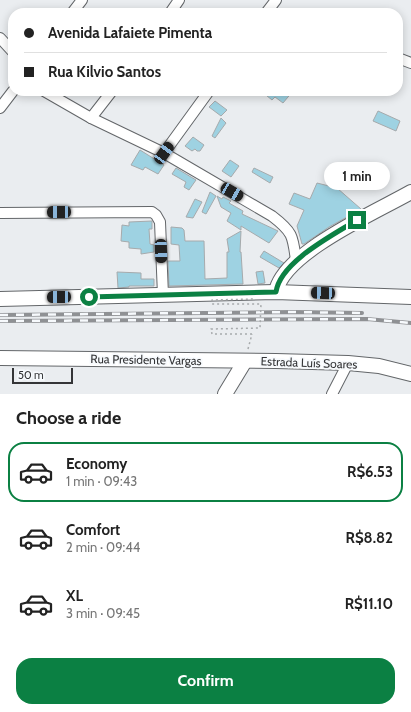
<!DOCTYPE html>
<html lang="en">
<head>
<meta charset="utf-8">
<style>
	:root { --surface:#fff; --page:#f6f6f6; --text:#222; --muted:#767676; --line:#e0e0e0; --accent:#0b8043 }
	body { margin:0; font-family:Cabin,sans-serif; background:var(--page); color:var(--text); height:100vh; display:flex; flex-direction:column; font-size:15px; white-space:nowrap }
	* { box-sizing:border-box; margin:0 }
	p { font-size:13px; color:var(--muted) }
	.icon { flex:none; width:22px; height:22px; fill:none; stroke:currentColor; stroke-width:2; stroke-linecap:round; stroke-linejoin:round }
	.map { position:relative; height:394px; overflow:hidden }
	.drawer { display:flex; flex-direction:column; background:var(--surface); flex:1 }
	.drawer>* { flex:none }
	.guide { position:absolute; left:8px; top:8px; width:395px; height:88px; border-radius:16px; box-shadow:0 2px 10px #0003; display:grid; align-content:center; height:88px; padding:0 16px; background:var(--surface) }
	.scale { position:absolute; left:12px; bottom:10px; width:61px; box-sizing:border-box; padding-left:4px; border:2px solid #343537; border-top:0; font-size:11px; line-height:14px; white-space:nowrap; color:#343537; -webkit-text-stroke:3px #f7fafd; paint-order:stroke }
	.end { position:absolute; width:18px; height:18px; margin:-9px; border:5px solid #0b8043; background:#fff; box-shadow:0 0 0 2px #fff }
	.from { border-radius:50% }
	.bubble { position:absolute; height:28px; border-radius:14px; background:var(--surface); box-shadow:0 2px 10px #0003; font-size:13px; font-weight:700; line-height:28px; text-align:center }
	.car { position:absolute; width:12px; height:24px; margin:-12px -6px; border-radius:5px; box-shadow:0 0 3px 1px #0007; background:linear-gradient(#222 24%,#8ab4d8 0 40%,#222 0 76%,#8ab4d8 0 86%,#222 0) }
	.guide b { display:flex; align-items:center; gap:14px; height:38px; font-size:15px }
	.guide b+b { border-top:1px solid var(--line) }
	.guide i { width:10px; height:10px; background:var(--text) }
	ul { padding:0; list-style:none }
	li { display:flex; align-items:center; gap:12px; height:60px; margin:0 8px 6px; padding:0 8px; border:2px solid transparent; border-radius:16px }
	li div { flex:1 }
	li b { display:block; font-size:15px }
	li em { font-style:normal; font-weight:700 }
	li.current { border-color:var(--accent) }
	li>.icon { width:36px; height:36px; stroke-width:1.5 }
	h2 { padding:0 16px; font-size:18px; line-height:48px }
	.action { display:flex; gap:8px; margin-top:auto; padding:8px 16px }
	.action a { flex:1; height:46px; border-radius:16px; background:var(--accent); color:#fff; font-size:16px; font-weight:700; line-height:46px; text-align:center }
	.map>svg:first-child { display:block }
	.building { fill:#9ed2e2; stroke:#a6aaac }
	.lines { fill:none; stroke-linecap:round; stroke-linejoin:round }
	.street-casing { stroke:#636669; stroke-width:12 }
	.secondary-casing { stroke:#636669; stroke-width:16 }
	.path { stroke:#a7aaac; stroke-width:1.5; stroke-dasharray:2 3; stroke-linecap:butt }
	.street { stroke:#fff; stroke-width:10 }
	.secondary { stroke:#fff; stroke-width:14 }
	.rail-casing { stroke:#8f9194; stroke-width:4 }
	.rail { stroke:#f7fafd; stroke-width:2.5; stroke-dasharray:8; stroke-linecap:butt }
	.path-bridge { stroke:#a7aaac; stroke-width:1.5; stroke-dasharray:2 3; stroke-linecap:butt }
	.route { stroke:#0b8043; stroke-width:5 }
	.labels { text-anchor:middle; stroke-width:3.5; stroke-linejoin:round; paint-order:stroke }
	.street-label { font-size:12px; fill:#343537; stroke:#f7fafd }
</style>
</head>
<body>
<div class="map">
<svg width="411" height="394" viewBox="0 0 411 394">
	<rect width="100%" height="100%" fill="#eaedf0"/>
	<g class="building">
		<polygon points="261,91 293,91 283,103 275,97 272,100"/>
		<polygon points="215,101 227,110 221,116 209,107"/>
		<polygon points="378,111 400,121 396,131 373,121"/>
		<polygon points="221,118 226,123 215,138 212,136"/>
		<polygon points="193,137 204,145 200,151 197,151 195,149 192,151 185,146"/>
		<polygon points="140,150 164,165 158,174 145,167 143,170 131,165"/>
		<polygon points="230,160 239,166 231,177 222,171"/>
		<polygon points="176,168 196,180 189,190 184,187 186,182 172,174"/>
		<polygon points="254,168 273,177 270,183 252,172"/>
		<polygon points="317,183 337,188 361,209 329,227 304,244 302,244 297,226 304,210 289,204 294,193 310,199"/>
		<polygon points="210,192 216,196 206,214 202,212"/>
		<polygon points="217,196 222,199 223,197 231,201 229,203 243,211 242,214 278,231 269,243 241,226 241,230 227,221 231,213 221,207"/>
		<polygon points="195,199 202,202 193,218 186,217"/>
		<polygon points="152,221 152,229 149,229 150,244 154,245 154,252 141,254 141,249 129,248 129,242 121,241 122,225 129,226 129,222"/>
		<polygon points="171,227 182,228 184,230 185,241 204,241 205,279 227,278 227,252 229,252 227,239 241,231 240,252 241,252 243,284 169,286 168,261 180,261 179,245 171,244"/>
		<polygon points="264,251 284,263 279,268 260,257"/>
		<polygon points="263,271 265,283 258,284 256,272"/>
		<polygon points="117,272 141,273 141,279 154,279 154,286 129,286 129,287 118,288"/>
	</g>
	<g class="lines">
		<g class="street-casing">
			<g id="street">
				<polyline points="72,13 82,0"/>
				<polyline points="170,13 179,0"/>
				<polyline points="266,13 276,0"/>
				<polyline points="0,38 13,52"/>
				<polyline points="398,58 411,63"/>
				<path d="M44 91 91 118 164 153 272 216C293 232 293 236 296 261"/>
				<polyline points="0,108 13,91"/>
				<polyline points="91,118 112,91"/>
				<polyline points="164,153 209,91"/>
				<polyline points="0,213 152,212 156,215 160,222 163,295"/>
				<polyline points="332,394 348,363"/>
			</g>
		</g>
		<g class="secondary-casing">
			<g id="secondary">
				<path d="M276 292C282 253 378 211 411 192"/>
				<polyline points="0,299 276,292 411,297"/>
				<polyline points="0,358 276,361 348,363 379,366 411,374"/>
				<polyline points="225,394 245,361"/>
			</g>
		</g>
		<polyline class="path" points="248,349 252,334"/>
		<use href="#street" class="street"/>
		<use href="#secondary" class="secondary"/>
		<g class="rail-casing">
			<g id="rail">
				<polyline points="0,315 293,312 362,313"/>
				<polyline points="0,321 367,319 411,323"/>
			</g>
		</g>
		<use href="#rail" class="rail"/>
		<polyline class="path-bridge" points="252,334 212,334 211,329 260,328 261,304 212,304 212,300 254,299"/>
	</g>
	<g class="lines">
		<path class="route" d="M89 297 276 292C280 262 333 235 357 220"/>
	</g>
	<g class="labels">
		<g class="street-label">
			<text transform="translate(146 360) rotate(1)" y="4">Rua Presidente Vargas</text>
			<text transform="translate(309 363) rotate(2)" y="4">Estrada Luís Soares</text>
		</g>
	</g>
</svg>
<div class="scale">50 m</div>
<i class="end from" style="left:89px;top:297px"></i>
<i class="end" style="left:357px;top:220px"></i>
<div class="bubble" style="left:324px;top:162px;width:66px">1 min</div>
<i class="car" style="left:164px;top:153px;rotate:36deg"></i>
<i class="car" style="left:232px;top:192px;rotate:120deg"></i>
<i class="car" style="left:59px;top:212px;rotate:269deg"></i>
<i class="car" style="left:161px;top:251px;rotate:178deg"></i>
<i class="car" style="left:323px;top:293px;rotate:272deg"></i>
<i class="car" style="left:59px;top:297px;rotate:269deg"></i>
<div class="guide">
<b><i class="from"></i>Avenida Lafaiete Pimenta</b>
<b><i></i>Rua Kilvio Santos</b>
</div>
</div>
<section class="drawer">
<h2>Choose a ride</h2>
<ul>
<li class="current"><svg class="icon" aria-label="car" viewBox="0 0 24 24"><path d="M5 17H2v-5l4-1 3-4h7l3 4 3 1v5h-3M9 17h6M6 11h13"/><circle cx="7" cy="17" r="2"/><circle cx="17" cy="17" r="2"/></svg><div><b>Economy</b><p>1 min · 09:43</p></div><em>R$6.53</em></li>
<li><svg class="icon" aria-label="car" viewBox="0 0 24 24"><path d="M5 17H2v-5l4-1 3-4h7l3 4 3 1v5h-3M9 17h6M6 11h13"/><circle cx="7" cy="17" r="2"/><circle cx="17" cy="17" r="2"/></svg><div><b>Comfort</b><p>2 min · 09:44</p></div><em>R$8.82</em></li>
<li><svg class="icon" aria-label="car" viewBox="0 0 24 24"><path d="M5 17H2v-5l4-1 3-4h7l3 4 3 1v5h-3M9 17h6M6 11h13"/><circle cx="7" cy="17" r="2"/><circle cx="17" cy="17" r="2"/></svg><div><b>XL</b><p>3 min · 09:45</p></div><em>R$11.10</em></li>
</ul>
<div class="action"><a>Confirm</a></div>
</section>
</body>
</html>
